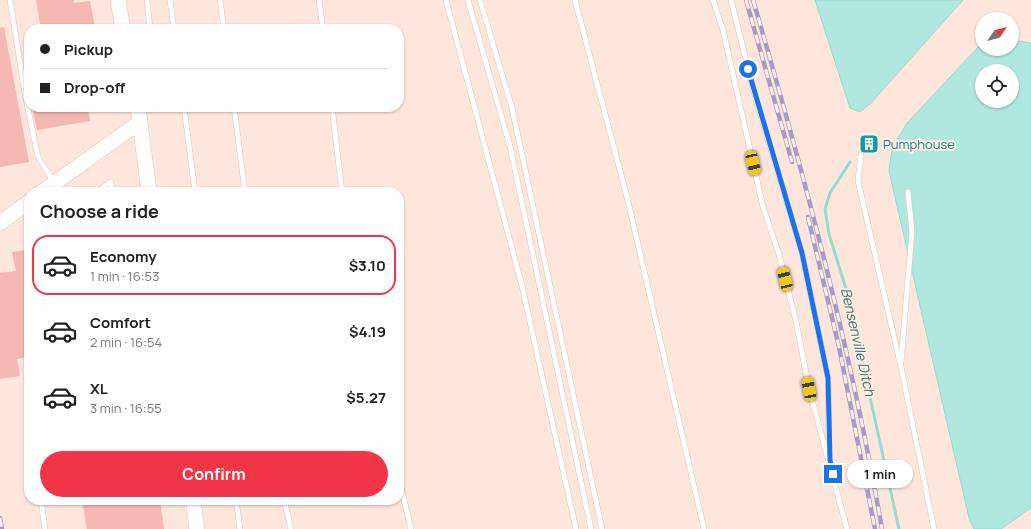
<!DOCTYPE html>
<html lang="en">
<head>
<meta charset="utf-8">
<style>
	:root { --surface:#fff; --page:#f2f2f2; --text:#222; --muted:#767676; --line:#e0e0e0; --accent:#f33647 }
	body { margin:0; font-family:Manrope,sans-serif; background:var(--page); color:var(--text); height:100vh; display:flex; flex-direction:column; font-size:15px; white-space:nowrap }
	* { box-sizing:border-box; margin:0 }
	p { font-size:13px; color:var(--muted) }
	.icon { flex:none; width:22px; height:22px; fill:none; stroke:currentColor; stroke-width:2; stroke-linecap:round; stroke-linejoin:round }
	.map { position:relative; flex:1; overflow:hidden }
	.details { position:absolute; left:24px; top:187px; width:380px; height:318px; display:flex; flex-direction:column; background:var(--surface); border-radius:16px; box-shadow:0 1px 3px #0004 }
	.details>* { flex:none }
	.top-card { position:absolute; left:24px; top:24px; width:380px; height:88px; border-radius:16px; box-shadow:0 1px 3px #0004; display:grid; align-content:center; height:88px; padding:0 16px; background:var(--surface) }
	.needle { width:26px; rotate:55deg }
	.controls { position:absolute; left:975px; top:12px; display:grid; gap:8px }
	.controls a { display:grid; place-items:center; width:44px; height:44px; border-radius:50%; background:var(--surface); box-shadow:0 1px 3px #0004; font-size:20px }
	.end { position:absolute; width:18px; height:18px; margin:-9px; border:5px solid #1a73e8; background:#fff; box-shadow:0 0 0 2px #fff }
	.from { border-radius:50% }
	.bubble { position:absolute; height:28px; border-radius:14px; background:var(--surface); box-shadow:0 1px 3px #0004; font-size:13px; font-weight:700; line-height:28px; text-align:center }
	.car { position:absolute; width:12px; height:24px; margin:-12px -6px; border-radius:5px; box-shadow:0 0 3px 1px #0007; background:linear-gradient(#f5c518 24%,#345 0 40%,#f5c518 0 76%,#345 0 86%,#f5c518 0) }
	.top-card b { display:flex; align-items:center; gap:14px; height:38px; font-size:15px }
	.top-card b+b { border-top:1px solid var(--line) }
	.top-card i { width:10px; height:10px; background:var(--text) }
	ul { padding:0; list-style:none }
	li { display:flex; align-items:center; gap:12px; height:60px; margin:0 8px 6px; padding:0 8px; border:2px solid transparent; border-radius:16px }
	li div { flex:1 }
	li b { display:block; font-size:15px }
	li em { font-style:normal; font-weight:700 }
	li.on { border-color:var(--accent) }
	li>.icon { width:36px; height:36px; stroke-width:1.5 }
	h2 { padding:0 16px; font-size:18px; line-height:48px }
	.primary-button { display:flex; gap:8px; margin-top:auto; padding:8px 16px }
	.primary-button a { flex:1; height:46px; border-radius:24px; background:var(--accent); color:#fff; font-size:16px; font-weight:700; line-height:46px; text-align:center }
	.map>svg:first-child { display:block }
	.water { fill:#b0e8df; stroke:#95dbd0; fill-rule:evenodd }
	.lines { fill:none; stroke-linecap:round; stroke-linejoin:round }
	.stream { stroke:#95dbd0; stroke-width:3 }
	.building { fill:#f5b7b2 }
	.lane-casing { stroke:#e4c1bb; stroke-width:6 }
	.secondary-casing { stroke:#eabfb7; stroke-width:16 }
	.lane { stroke:#fff; stroke-width:5 }
	.secondary { stroke:#fff; stroke-width:15 }
	.rail-casing { stroke:#a59cc6; stroke-width:4.5 }
	.rail { stroke:#ffece4; stroke-width:3; stroke-dasharray:9; stroke-linecap:butt }
	.route { stroke:#1a73e8; stroke-width:5 }
	.labels { text-anchor:middle; stroke-width:4; stroke-linejoin:round; paint-order:stroke }
	.culture-label { font-size:13px; fill:#0d838f; stroke:#ffece4; text-anchor:start }
	.water-label { font-size:14px; font-style:italic; fill:#34756b; stroke:#ffece4 }
</style>
</head>
<body>
<div class="map">
<svg width="1031" height="529" viewBox="0 0 1031 529">
	<rect width="100%" height="100%" fill="#fee6dc"/>
	<g class="water">
		<polygon points="815,0 963,0 871,103 860,112 850,108"/>
		<path d="M1012 40 1031 43V508L1001 529H974L969 518 889 171 892 148 907 123 982 43V49H1012ZM982 71H1012V101H982Z"/>
	</g>
	<g class="lines">
		<polyline class="stream" points="850,162 830,193 825,209 829,234 847,292 899,529"/>
	</g>
	<g class="building">
		<polygon points="36,0 74,0 74,3 90,1 95,27 41,29"/>
		<polygon points="4,27 29,162 0,167 0,28"/>
		<polygon points="32,107 88,107 90,121 37,130"/>
		<polygon points="867,135 878,143 870,153 860,145"/>
		<polygon points="27,250 29,262 29,357 17,359 20,376 0,379 0,273 16,271 12,252"/>
		<polygon points="82,500 160,500 164,529 87,529"/>
	</g>
	<g class="lines">
		<g class="lane-casing">
			<g id="lane">
				<polyline points="10,0 25,94 38,157 54,182"/>
				<polyline points="147,0 150,29"/>
				<polyline points="170,0 174,29"/>
				<polyline points="220,0 224,29"/>
				<polyline points="319,0 323,29"/>
				<polyline points="446,0 522,286 576,529"/>
				<polyline points="468,0 510,146 591,529"/>
				<polyline points="480,0 512,108 602,529"/>
				<polyline points="575,0 627,197 704,529"/>
				<polyline points="713,0 723,30 763,207 778,251 796,321 809,389 847,529"/>
				<polyline points="731,0 755,96 802,253 828,378 829,454"/>
				<polyline points="184,107 195,192"/>
				<polyline points="234,107 245,192"/>
				<polyline points="332,107 342,192"/>
				<polyline points="861,155 858,181 901,367 934,529"/>
				<polyline points="96,192 111,182 113,192"/>
				<polyline points="22,208 29,220"/>
				<polyline points="901,362 912,232 908,192"/>
				<polyline points="399,479 411,529"/>
				<polyline points="41,500 45,529"/>
				<polyline points="236,500 240,529"/>
				<polyline points="284,500 291,529"/>
			</g>
		</g>
		<g class="secondary-casing">
			<g id="secondary">
				<polyline points="118,0 123,29"/>
				<polyline points="138,107 149,192"/>
				<polyline points="42,192 140,122"/>
				<polyline points="0,223 29,202"/>
				<polyline points="193,500 197,529"/>
			</g>
		</g>
		<use href="#lane" class="lane"/>
		<use href="#secondary" class="secondary"/>
		<g class="rail-casing">
			<g id="rail">
				<polyline points="746,0 792,162"/>
				<path d="M753 0C804 174 851 350 882 529"/>
				<polyline points="808,217 839,347 875,529"/>
				<polyline points="0,518 2,529"/>
			</g>
		</g>
		<use href="#rail" class="rail"/>
	</g>
	<g class="lines">
		<polyline class="route" points="748,69 802,253 828,378 830,460 833,474"/>
	</g>
	<defs>
		<g id="building-square" transform="scale(1)"><rect x="-9" y="-9" width="18" height="18" rx="4" fill="#0f9aa8" stroke="#ffece4"/><path d="M-4-6H4V6H1V3H-1V6H-4ZM-2.5-4.3h1.7v1.8h-1.7ZM.8-4.3h1.7v1.8H.8ZM-2.5-1h1.7V.8h-1.7ZM.8-1h1.7V.8H.8Z" fill="#fff"/></g>
	</defs>
	<g fill-rule="evenodd">
		<use href="#building-square" x="869" y="144"/>
	</g>
	<g class="labels">
		<g class="culture-label">
			<text x="883" y="149">Pumphouse</text>
		</g>
		<g class="water-label">
			<text transform="translate(858 342) rotate(77)" y="5">Bensenville Ditch</text>
		</g>
	</g>
</svg>
<div class="controls">
<a><svg class="needle" viewBox="-14 -14 28 28"><path d="M0-13l5 13h-10z" fill="#e53935"/><path d="M0 13l5-13h-10z" fill="#767676"/></svg></a>
<a><svg class="icon" aria-label="locate" viewBox="0 0 24 24"><circle cx="12" cy="12" r="6"/><path d="M12 2v4M12 18v4M2 12h4M18 12h4"/></svg></a>
</div>
<i class="end from" style="left:748px;top:69px"></i>
<i class="end" style="left:833px;top:474px"></i>
<div class="bubble" style="left:847px;top:460px;width:66px">1 min</div>
<i class="car" style="left:753px;top:163px;rotate:167deg"></i>
<i class="car" style="left:785px;top:279px;rotate:346deg"></i>
<i class="car" style="left:809px;top:389px;rotate:349deg"></i>
<div class="top-card">
<b><i class="from"></i>Pickup</b>
<b><i></i>Drop-off</b>
</div>
<section class="details">
<h2>Choose a ride</h2>
<ul>
<li class="on"><svg class="icon" aria-label="car" viewBox="0 0 24 24"><path d="M5 17H2v-5l4-1 3-4h7l3 4 3 1v5h-3M9 17h6M6 11h13"/><circle cx="7" cy="17" r="2"/><circle cx="17" cy="17" r="2"/></svg><div><b>Economy</b><p>1 min · 16:53</p></div><em>$3.10</em></li>
<li><svg class="icon" aria-label="car" viewBox="0 0 24 24"><path d="M5 17H2v-5l4-1 3-4h7l3 4 3 1v5h-3M9 17h6M6 11h13"/><circle cx="7" cy="17" r="2"/><circle cx="17" cy="17" r="2"/></svg><div><b>Comfort</b><p>2 min · 16:54</p></div><em>$4.19</em></li>
<li><svg class="icon" aria-label="car" viewBox="0 0 24 24"><path d="M5 17H2v-5l4-1 3-4h7l3 4 3 1v5h-3M9 17h6M6 11h13"/><circle cx="7" cy="17" r="2"/><circle cx="17" cy="17" r="2"/></svg><div><b>XL</b><p>3 min · 16:55</p></div><em>$5.27</em></li>
</ul>
<div class="primary-button"><a>Confirm</a></div>
</section>
</div>
</body>
</html>
